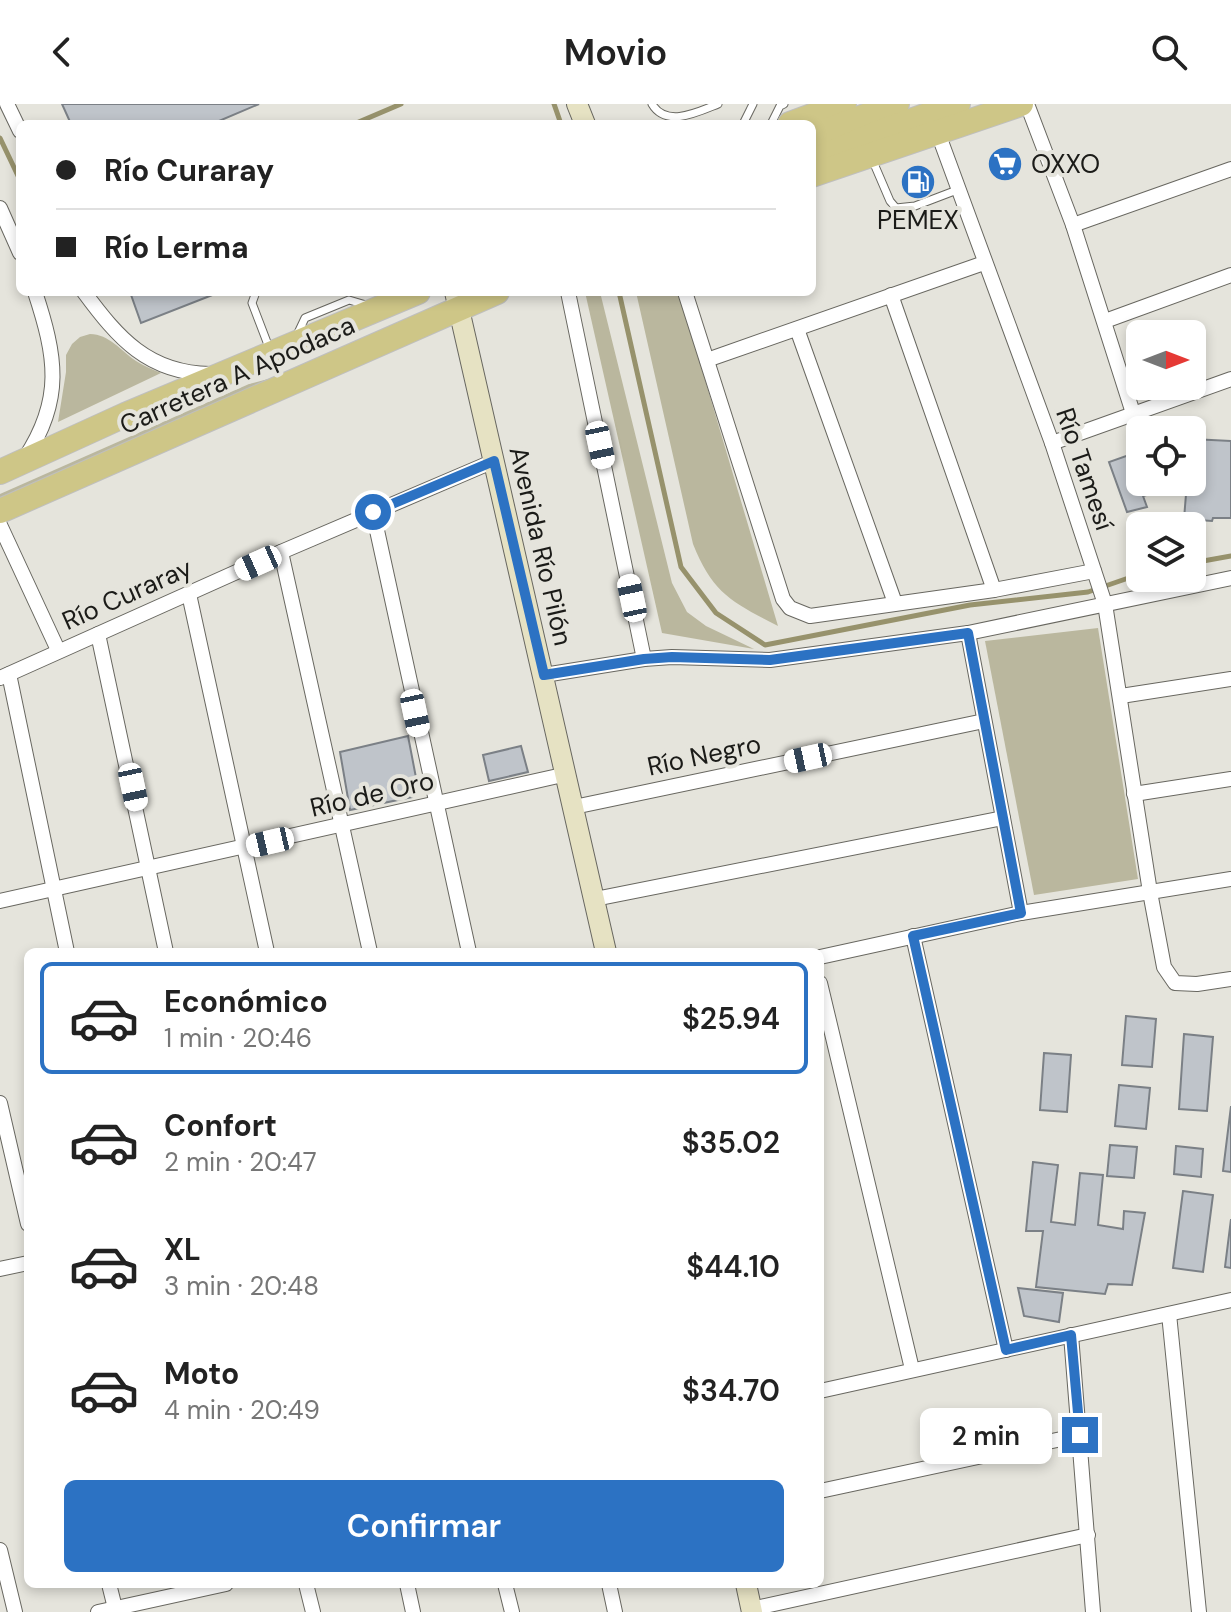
<!DOCTYPE html>
<html lang="es">
<head>
<meta charset="utf-8">
<style>
	:root { --surface:#fff; --page:#f6f6f6; --text:#222; --muted:#767676; --line:#e0e0e0; --accent:#2c72c3 }
	body { margin:0; font-family:"DM Sans",sans-serif; background:var(--page); color:var(--text); height:100vh; display:flex; flex-direction:column; font-size:30px; white-space:nowrap }
	* { box-sizing:border-box; margin:0 }
	p { font-size:26px; color:var(--muted) }
	.icon { flex:none; width:44px; height:44px; fill:none; stroke:currentColor; stroke-width:2; stroke-linecap:round; stroke-linejoin:round }
	.map { position:relative; flex:1; overflow:hidden }
	.panel { position:absolute; left:24px; top:844px; width:800px; height:640px; display:flex; flex-direction:column; background:var(--surface); border-radius:12px; box-shadow:0 4px 12px #0003 }
	.panel>* { flex:none }
	.top-card { position:absolute; left:16px; top:16px; width:800px; height:176px; border-radius:12px; box-shadow:0 4px 12px #0003; display:grid; align-content:center; height:176px; padding:0 40px; background:var(--surface) }
	.needle { width:52px; rotate:90deg }
	.tools { position:absolute; left:1126px; top:216px; display:grid; gap:16px }
	.tools a { display:grid; place-items:center; width:80px; height:80px; border-radius:12px; background:var(--surface); box-shadow:0 4px 12px #0003; font-size:40px }
	.end { position:absolute; width:36px; height:36px; margin:-18px; border:10px solid #2c72c3; background:#fff; box-shadow:0 0 0 4px #fff }
	.from { border-radius:50% }
	.bubble { position:absolute; height:56px; border-radius:12px; background:var(--surface); box-shadow:0 4px 12px #0003; font-size:26px; font-weight:600; line-height:56px; text-align:center }
	.car { position:absolute; width:24px; height:48px; margin:-24px -12px; border-radius:10px; box-shadow:0 0 6px 2px #0007; background:linear-gradient(#fff 24%,#345 0 40%,#fff 0 76%,#345 0 86%,#fff 0) }
	.top-card b { display:flex; align-items:center; gap:28px; height:76px; font-size:30px }
	.top-card b+b { border-top:2px solid var(--line) }
	.top-card i { width:20px; height:20px; background:var(--text) }
	ul { padding:14px 0 0; list-style:none }
	li { display:flex; align-items:center; gap:24px; height:112px; margin:0 16px 12px; padding:0 24px; border:4px solid transparent; border-radius:12px }
	li div { flex:1 }
	li b { display:block; font-size:30px }
	li em { font-style:normal; font-weight:600 }
	li.selected { border-color:var(--accent) }
	li>.icon { width:72px; height:72px; stroke-width:1.5 }
	.cta { display:flex; gap:16px; margin-top:auto; padding:16px 40px }
	.cta a { flex:1; height:92px; border-radius:12px; background:var(--accent); color:#fff; font-size:32px; font-weight:600; line-height:92px; text-align:center }
	header { display:flex; justify-content:space-between; align-items:center; height:104px; padding:0 40px; background:var(--surface); font-size:36px; font-weight:600 }
	.map>svg:first-child { display:block }
	.green { fill:#bab79e }
	.lines { fill:none; stroke-linecap:round; stroke-linejoin:round }
	.stream { stroke:#97926c; stroke-width:5 }
	.building { fill:#bfc4ca; stroke:#7b8086; stroke-width:2 }
	.lane-casing { stroke:#686760; stroke-width:9 }
	.street-casing { stroke:#686760; stroke-width:16 }
	.secondary-casing { stroke:#686760; stroke-width:22 }
	.primary-casing { stroke:#bfbfbe; stroke-width:26 }
	.lane { stroke:#fff; stroke-width:7 }
	.street { stroke:#fff; stroke-width:14 }
	.secondary { stroke:#e6e2c3; stroke-width:20 }
	.primary { stroke:#cec687; stroke-width:24 }
	.route { stroke:#2c72c3; stroke-width:10 }
	.labels { text-anchor:middle; stroke-width:8; stroke-linejoin:round; paint-order:stroke }
	.poi-label { font-size:26px; fill:#1b1b18; stroke:#e5e4dc; text-anchor:start }
	.street-label { font-size:26px; fill:#1b1b18; stroke:#e5e4dc }
</style>
</head>
<body>
<header><svg class="icon" aria-label="back" viewBox="0 0 24 24"><path d="M15 5l-7 7 7 7"/></svg>Movio<svg class="icon" aria-label="search" viewBox="0 0 24 24"><circle cx="10" cy="10" r="6"/><path d="M15 15l6 6"/></svg></header>
<div class="map">
<svg width="1231" height="1508" viewBox="0 0 1231 1508">
	<rect width="100%" height="100%" fill="#e5e4dc"/>
	<g class="green">
		<polygon points="585,188 600,188 672,479 687,508 706,522 754,545 662,529"/>
		<path d="M636 188H679L778 522C732 498 713 490 693 440Z"/>
		<path d="M90 230C109 230 121 247 136 257 144 262 152 265 161 269L58 318 66 268V251L72 240 80 233Z"/>
		<polygon points="287,270 0,401 0,390 249,280"/>
		<polygon points="1098,524 1138,775 1034,791 985,537"/>
	</g>
	<g class="lines">
		<g class="stream">
			<polyline points="554,0 561,20"/>
			<polyline points="354,20 401,0"/>
			<polyline points="0,34 20,76"/>
			<polyline points="619,188 681,463 716,509 765,541 970,501 1088,488 1140,470"/>
			<polyline points="1192,459 1231,452"/>
		</g>
	</g>
	<g class="building">
		<polygon points="62,0 259,0 212,20 71,20"/>
		<polygon points="130,188 220,188 141,219"/>
		<polygon points="1192,335 1231,337 1231,414 1213,414 1212,417 1184,415 1187,378 1192,378"/>
		<polygon points="1129,351 1132,359 1140,356 1140,378 1162,378 1164,386 1143,392 1147,403 1127,408 1109,358"/>
		<polygon points="408,632 418,684 412,693 350,706 340,648"/>
		<polygon points="521,642 528,668 489,677 483,651"/>
		<polygon points="1126,912 1156,915 1152,963 1122,961"/>
		<polygon points="1184,930 1213,933 1207,1007 1179,1005"/>
		<polygon points="1044,949 1071,951 1067,1008 1040,1006"/>
		<polygon points="1119,981 1150,984 1146,1025 1115,1022"/>
		<polygon points="1231,1002 1231,1068 1223,1067"/>
		<polygon points="1110,1041 1137,1043 1134,1074 1107,1072"/>
		<polygon points="1176,1042 1203,1045 1201,1073 1174,1070"/>
		<polygon points="1033,1058 1058,1061 1051,1118 1075,1121 1080,1069 1103,1071 1098,1121 1123,1125 1124,1107 1145,1109 1132,1181 1108,1180 1105,1190 1036,1183 1043,1127 1026,1127"/>
		<polygon points="1183,1087 1213,1091 1203,1168 1173,1164"/>
		<polygon points="1231,1115 1231,1164 1225,1163"/>
		<polygon points="1018,1184 1063,1189 1059,1218 1024,1212"/>
	</g>
	<g class="lines">
		<g class="lane-casing">
			<g id="lane">
				<path d="M652 0C666 24 698 8 718 0"/>
				<polyline points="743,20 753,0"/>
				<polyline points="771,20 780,2 784,0"/>
				<polyline points="872,55 890,97 896,104 915,102 957,86"/>
				<polyline points="256,188 252,199 270,246"/>
				<polyline points="297,231 305,214 349,196 366,201"/>
			</g>
		</g>
		<g class="street-casing">
			<g id="street">
				<polyline points="7,0 20,27"/>
				<polyline points="1027,0 1073,121 1133,309"/>
				<polyline points="935,21 1052,339 1105,500 1150,788 1164,863 1175,879 1197,880 1231,875"/>
				<polyline points="0,104 20,149"/>
				<polyline points="1073,121 1231,65"/>
				<path d="M84 188C118 234 148 269 210 270"/>
				<polyline points="568,188 644,555"/>
				<polyline points="685,188 783,495 790,504 810,512 994,486 1094,467"/>
				<polyline points="891,191 994,486"/>
				<polyline points="1105,217 1231,171"/>
				<polyline points="797,225 895,499"/>
				<polyline points="707,256 984,159"/>
				<polyline points="1052,339 1231,275"/>
				<path d="M25 354C64 295 56 252 35 188"/>
				<polyline points="373,408 469,848"/>
				<polyline points="0,421 58,546"/>
				<polyline points="281,448 370,848"/>
				<polyline points="189,490 267,848"/>
				<polyline points="968,529 1021,809"/>
				<polyline points="98,530 166,848"/>
				<polyline points="9,570 67,848"/>
				<polyline points="544,571 644,555 672,553 770,556 968,529 1231,474"/>
				<polyline points="0,574 281,448 494,357"/>
				<polyline points="1121,592 1231,575"/>
				<polyline points="1134,690 1231,675"/>
				<polyline points="574,703 984,617"/>
				<polyline points="595,795 1003,714"/>
				<polyline points="0,797 567,670"/>
				<polyline points="913,832 1006,1246"/>
				<polyline points="820,853 1021,809 1231,775"/>
				<polyline points="820,879 912,1265"/>
				<polyline points="0,999 28,1120"/>
				<polyline points="0,1165 28,1159"/>
				<polyline points="1169,1210 1199,1508"/>
				<polyline points="1071,1231 1093,1508"/>
				<polyline points="820,1287 1231,1196"/>
				<polyline points="820,1387 1080,1331"/>
				<polyline points="0,1446 15,1508"/>
				<polyline points="109,1480 115,1504"/>
				<polyline points="306,1480 313,1508"/>
				<polyline points="407,1480 413,1508"/>
				<polyline points="505,1480 512,1508"/>
				<polyline points="609,1480 615,1508"/>
				<polyline points="751,1505 1088,1431"/>
				<polyline points="98,1508 226,1480"/>
			</g>
		</g>
		<g class="secondary-casing">
			<g id="secondary">
				<polyline points="577,0 585,20"/>
				<polyline points="455,188 606,848"/>
				<polyline points="746,1480 752,1508"/>
			</g>
		</g>
		<g class="primary-casing">
			<g id="primary">
				<polyline points="790,20 844,0"/>
				<polyline points="812,32 897,0"/>
				<polyline points="822,53 877,29 958,0"/>
				<polyline points="812,71 1021,0"/>
				<polyline points="0,368 125,311 418,188"/>
				<polyline points="0,407 497,188"/>
			</g>
		</g>
		<use href="#lane" class="lane"/>
		<use href="#street" class="street"/>
		<use href="#secondary" class="secondary"/>
		<use href="#primary" class="primary"/>
	</g>
	<g class="lines">
		<polyline class="route" points="373,408 494,357 544,571 644,555 672,553 770,556 968,529 1021,809 913,832 1006,1246 1071,1231 1080,1331"/>
	</g>
	<defs>
		<g id="supermarket-disc" transform="scale(1.8)"><circle r="9.5" fill="#2c72c3" stroke="#e5e4dc"/><path d="M-6-5.5h2.5l.6 2H6L4.5 2H-2.5L-4.4-4H-6ZM-1.5 3.2a1.3 1.3 0 1 0 .1 0ZM3 3.2a1.3 1.3 0 1 0 .1 0Z" fill="#fff"/></g>
		<g id="fuel-disc" transform="scale(1.8)"><circle r="9.5" fill="#2c72c3" stroke="#e5e4dc"/><path d="M-5.5-6h7V0h2V4h1.3V-2.5L3-4.5l.8-.8L6-3V5H2.5V1h-1V6h-7ZM-4.2-4.7v3.2H.2V-4.7Z" fill="#fff"/></g>
	</defs>
	<g fill-rule="evenodd">
		<use href="#supermarket-disc" x="1005" y="60"/>
		<use href="#fuel-disc" x="918" y="78"/>
	</g>
	<g class="labels">
		<g class="poi-label">
			<text x="1031" y="69">OXXO</text>
			<text x="918" y="125" text-anchor="middle">PEMEX</text>
		</g>
		<g class="street-label">
			<text transform="translate(237 271) rotate(-24)" y="9">Carretera A Apodaca</text>
			<text transform="translate(1085 365) rotate(71)" y="9">Río Tamesí</text>
			<text transform="translate(541 442) rotate(77)" y="9">Avenida Río Pilón</text>
			<text transform="translate(127 490) rotate(-24)" y="9">Río Curaray</text>
			<text transform="translate(704 651) rotate(-12)" y="9">Río Negro</text>
			<text transform="translate(372 690) rotate(-13)" y="9">Río de Oro</text>
		</g>
	</g>
</svg>
<div class="tools">
<a><svg class="needle" viewBox="-14 -14 28 28"><path d="M0-13l5 13h-10z" fill="#e53935"/><path d="M0 13l5-13h-10z" fill="#767676"/></svg></a>
<a><svg class="icon" aria-label="locate" viewBox="0 0 24 24"><circle cx="12" cy="12" r="6"/><path d="M12 2v4M12 18v4M2 12h4M18 12h4"/></svg></a>
<a><svg class="icon" aria-label="layers" viewBox="0 0 24 24"><path d="M12 4l9 5-9 5-9-5zM3 14l9 5 9-5"/></svg></a>
</div>
<i class="end from" style="left:373px;top:408px"></i>
<i class="end" style="left:1080px;top:1331px"></i>
<div class="bubble" style="left:920px;top:1304px;width:132px">2 min</div>
<i class="car" style="left:600px;top:341px;rotate:168deg"></i>
<i class="car" style="left:258px;top:459px;rotate:246deg"></i>
<i class="car" style="left:632px;top:494px;rotate:348deg"></i>
<i class="car" style="left:415px;top:609px;rotate:168deg"></i>
<i class="car" style="left:808px;top:654px;rotate:258deg"></i>
<i class="car" style="left:133px;top:683px;rotate:168deg"></i>
<i class="car" style="left:270px;top:738px;rotate:257deg"></i>
<div class="top-card">
<b><i class="from"></i>Río Curaray</b>
<b><i></i>Río Lerma</b>
</div>
<section class="panel">
<ul>
<li class="selected"><svg class="icon" aria-label="car" viewBox="0 0 24 24"><path d="M5 17H2v-5l4-1 3-4h7l3 4 3 1v5h-3M9 17h6M6 11h13"/><circle cx="7" cy="17" r="2"/><circle cx="17" cy="17" r="2"/></svg><div><b>Económico</b><p>1 min · 20:46</p></div><em>$25.94</em></li>
<li><svg class="icon" aria-label="car" viewBox="0 0 24 24"><path d="M5 17H2v-5l4-1 3-4h7l3 4 3 1v5h-3M9 17h6M6 11h13"/><circle cx="7" cy="17" r="2"/><circle cx="17" cy="17" r="2"/></svg><div><b>Confort</b><p>2 min · 20:47</p></div><em>$35.02</em></li>
<li><svg class="icon" aria-label="car" viewBox="0 0 24 24"><path d="M5 17H2v-5l4-1 3-4h7l3 4 3 1v5h-3M9 17h6M6 11h13"/><circle cx="7" cy="17" r="2"/><circle cx="17" cy="17" r="2"/></svg><div><b>XL</b><p>3 min · 20:48</p></div><em>$44.10</em></li>
<li><svg class="icon" aria-label="car" viewBox="0 0 24 24"><path d="M5 17H2v-5l4-1 3-4h7l3 4 3 1v5h-3M9 17h6M6 11h13"/><circle cx="7" cy="17" r="2"/><circle cx="17" cy="17" r="2"/></svg><div><b>Moto</b><p>4 min · 20:49</p></div><em>$34.70</em></li>
</ul>
<div class="cta"><a>Confirmar</a></div>
</section>
</div>
</body>
</html>
